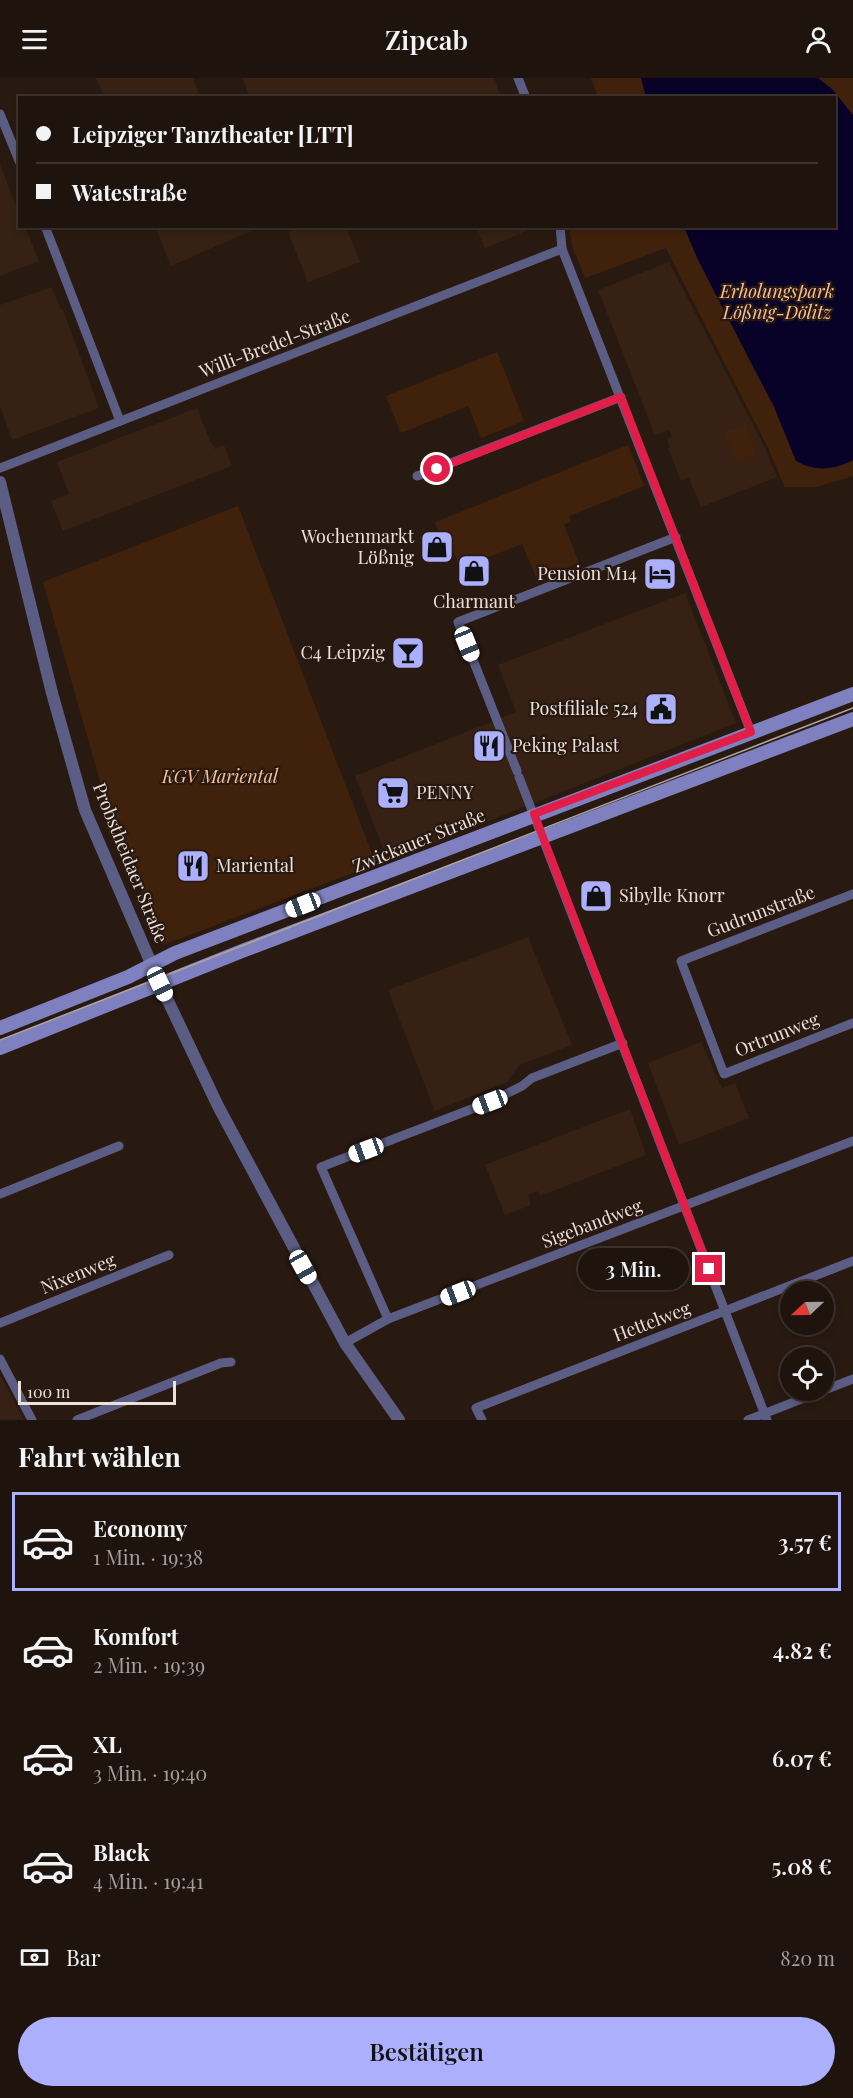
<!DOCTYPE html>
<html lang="de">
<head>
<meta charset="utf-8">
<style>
	:root { --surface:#1f140d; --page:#2c211b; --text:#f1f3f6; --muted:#a19e9d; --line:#3c332e; --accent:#acaffb }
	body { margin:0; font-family:"Playfair Display",serif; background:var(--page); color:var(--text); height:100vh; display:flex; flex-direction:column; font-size:22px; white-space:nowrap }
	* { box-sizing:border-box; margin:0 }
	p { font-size:20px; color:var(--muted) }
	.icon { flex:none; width:33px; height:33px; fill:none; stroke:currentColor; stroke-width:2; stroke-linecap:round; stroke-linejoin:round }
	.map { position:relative; height:1342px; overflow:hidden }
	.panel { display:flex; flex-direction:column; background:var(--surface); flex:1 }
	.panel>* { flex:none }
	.top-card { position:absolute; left:18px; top:18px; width:818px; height:132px; border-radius:0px; box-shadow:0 3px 9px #0003,0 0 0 2px var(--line); display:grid; align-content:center; height:132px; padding:0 18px; background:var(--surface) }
	.needle { width:39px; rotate:248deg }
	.buttons { position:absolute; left:780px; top:1203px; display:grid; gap:12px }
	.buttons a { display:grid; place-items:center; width:54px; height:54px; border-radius:50%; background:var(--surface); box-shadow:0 3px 9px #0003,0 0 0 2px var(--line); font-size:30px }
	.scale { position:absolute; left:18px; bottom:15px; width:158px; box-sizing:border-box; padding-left:6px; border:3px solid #ebe1db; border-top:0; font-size:16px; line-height:21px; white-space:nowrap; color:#ebe1db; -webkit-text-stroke:4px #291a11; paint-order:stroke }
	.end { position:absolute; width:27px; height:27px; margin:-14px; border:8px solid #e11d48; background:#fff; box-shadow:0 0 0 3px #fff }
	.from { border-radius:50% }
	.bubble { position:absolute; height:42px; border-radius:21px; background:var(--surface); box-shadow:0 3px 9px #0003,0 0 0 2px var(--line); font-size:20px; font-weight:600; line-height:42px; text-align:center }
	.car { position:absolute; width:18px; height:36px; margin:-18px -9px; border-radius:8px; box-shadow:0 0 4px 2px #0007; background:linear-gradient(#fff 24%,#345 0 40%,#fff 0 76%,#345 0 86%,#fff 0) }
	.top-card b { display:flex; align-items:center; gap:21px; height:57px; font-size:22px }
	.top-card b+b { border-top:2px solid var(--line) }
	.top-card i { width:15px; height:15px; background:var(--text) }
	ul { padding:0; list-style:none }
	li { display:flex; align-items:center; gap:18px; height:99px; margin:0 12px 9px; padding:0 6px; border:3px solid transparent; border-radius:0px }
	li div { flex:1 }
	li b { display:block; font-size:22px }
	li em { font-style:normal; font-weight:600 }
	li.on { border-color:var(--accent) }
	li>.icon { width:54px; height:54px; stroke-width:1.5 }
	h2 { padding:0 18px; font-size:27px; line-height:72px }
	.pay { display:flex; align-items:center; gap:15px; height:66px; padding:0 18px; font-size:22px }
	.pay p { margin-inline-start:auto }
	.cta { display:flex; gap:12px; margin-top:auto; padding:12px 18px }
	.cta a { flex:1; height:69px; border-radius:36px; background:var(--accent); color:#111; font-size:24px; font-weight:600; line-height:69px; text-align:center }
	header { display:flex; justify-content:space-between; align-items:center; height:78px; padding:0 18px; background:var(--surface); font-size:27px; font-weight:600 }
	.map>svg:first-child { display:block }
	.built { fill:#362114 }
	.green { fill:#40210c }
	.water { fill:#080228 }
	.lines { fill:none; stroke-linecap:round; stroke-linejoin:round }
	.minor { stroke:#5b5d84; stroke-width:9 }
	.tertiary { stroke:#5b5d84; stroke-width:12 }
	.secondary { stroke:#7f80bf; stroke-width:14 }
	.tram { stroke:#afa49d; stroke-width:1.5 }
	.route { stroke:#e11d48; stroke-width:8 }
	.labels { text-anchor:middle; stroke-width:4.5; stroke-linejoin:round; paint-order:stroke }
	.park-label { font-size:18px; font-style:italic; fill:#fbbf99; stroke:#291a11 }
	.street-label { font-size:18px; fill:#ebe1db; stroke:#291a11 }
	.poi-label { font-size:18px; fill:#ebe1db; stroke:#291a11; text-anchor:end }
</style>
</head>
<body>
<header><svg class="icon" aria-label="menu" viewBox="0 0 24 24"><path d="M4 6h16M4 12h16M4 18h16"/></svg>Zipcab<svg class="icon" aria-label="person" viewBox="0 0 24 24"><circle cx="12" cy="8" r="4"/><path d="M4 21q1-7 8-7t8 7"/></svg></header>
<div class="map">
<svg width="853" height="1342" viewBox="0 0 853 1342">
	<rect width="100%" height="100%" fill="#291a11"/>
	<g class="built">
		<polygon points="96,0 193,0 200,19 104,19"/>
		<polygon points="242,0 494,0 501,19 250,19"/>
		<polygon points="0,86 19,135 20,148 25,149 39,183 0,198"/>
		<polygon points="251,148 253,152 171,188 155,149"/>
		<polygon points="300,149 346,149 360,184 308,204 288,154"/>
		<polygon points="476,149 537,149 485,170"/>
		<polygon points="669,184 765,370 777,399 701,429 689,400 681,403 668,370 670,369 667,361 672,359 669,352 655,357 598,212"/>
		<polygon points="52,209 61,232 63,232 99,330 12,362 0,328 0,227"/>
		<polygon points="197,330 210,363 215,371 224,367 232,388 63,453 51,423 69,416 57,384"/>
		<polygon points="685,515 736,645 388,783 355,698 516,634 498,587"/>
		<polygon points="528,859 572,967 519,987 507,1004 435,1033 388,912"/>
		<polygon points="701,964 722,1010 735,1005 749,1040 679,1067 648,985"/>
		<polygon points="630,1031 646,1077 540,1118 538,1113 528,1117 531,1127 505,1137 485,1087"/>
		<polygon points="0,1297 24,1342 0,1342"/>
	</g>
	<g class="green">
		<polygon points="591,0 853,0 853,398 816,409 785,409 768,370 666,170 585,200 572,168 569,149 834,148 834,20 598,19"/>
		<polygon points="497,274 524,343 481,360 468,328 401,355 386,318"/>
		<polygon points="745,346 757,376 736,384 724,355"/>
		<polygon points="628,367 644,408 569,438 571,443 564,447 579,485 537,501 522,466 460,490 451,468 445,470 435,444"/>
		<polygon points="238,428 376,786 163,867 106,724 43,504"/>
	</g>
	<path class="water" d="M641 0H818L832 11 853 37V382C834 392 815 394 796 383L774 329 698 182 684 149 834 148V20L646 19Z"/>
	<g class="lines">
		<g class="minor">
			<polyline points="518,0 526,20"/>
			<polyline points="0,36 20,85"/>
			<polyline points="45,148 120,343"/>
			<polyline points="560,148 562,171 751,654"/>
			<polyline points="0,390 562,171"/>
			<polyline points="417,398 621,319"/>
			<polyline points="517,693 458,544 676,459"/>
			<polyline points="519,699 767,1342"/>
			<polyline points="853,816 681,883 724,996 853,945"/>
			<polyline points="0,1116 119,1068"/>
			<polyline points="388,1241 321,1089 490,1024 522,1008 532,1000 623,965"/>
			<polyline points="0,1245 169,1177"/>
			<polyline points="345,1265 388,1241 853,1063"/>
			<polyline points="0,1281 32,1342"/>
			<polyline points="77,1342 221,1285 231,1284"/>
			<polyline points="482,1342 476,1330 853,1183"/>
			<polyline points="748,1342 853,1301"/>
		</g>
		<polyline class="tertiary" points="0,404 52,615 85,732 160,906 218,1028 345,1265 399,1342"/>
		<g class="secondary">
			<polyline points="0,950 128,899 175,875 853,616"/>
			<polyline points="0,970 242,873 853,641"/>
		</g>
		<polyline class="tram" points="0,962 853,630"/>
	</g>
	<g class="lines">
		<polyline class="route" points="437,391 621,319 751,654 534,736 709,1191"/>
	</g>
	<defs>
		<g id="shop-square" transform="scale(1.725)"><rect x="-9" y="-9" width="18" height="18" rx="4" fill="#acaffb" stroke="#291a11"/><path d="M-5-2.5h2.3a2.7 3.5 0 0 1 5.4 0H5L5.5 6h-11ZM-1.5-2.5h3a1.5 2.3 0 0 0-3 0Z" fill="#111"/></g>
		<g id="hotel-square" transform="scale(1.725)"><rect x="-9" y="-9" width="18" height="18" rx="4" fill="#acaffb" stroke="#291a11"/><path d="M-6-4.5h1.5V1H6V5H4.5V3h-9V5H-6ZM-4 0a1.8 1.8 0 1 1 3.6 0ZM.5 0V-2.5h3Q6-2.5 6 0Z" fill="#111"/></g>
		<g id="bar-square" transform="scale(1.725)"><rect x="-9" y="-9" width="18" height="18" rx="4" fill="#acaffb" stroke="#291a11"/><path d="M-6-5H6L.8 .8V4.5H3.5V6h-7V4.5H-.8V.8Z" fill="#111"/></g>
		<g id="civic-square" transform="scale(1.725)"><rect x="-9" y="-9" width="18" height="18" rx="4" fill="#acaffb" stroke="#291a11"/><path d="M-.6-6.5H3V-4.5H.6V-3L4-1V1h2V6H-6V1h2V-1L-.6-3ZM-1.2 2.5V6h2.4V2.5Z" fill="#111"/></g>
		<g id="restaurant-square" transform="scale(1.725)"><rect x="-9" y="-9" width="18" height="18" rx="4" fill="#acaffb" stroke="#291a11"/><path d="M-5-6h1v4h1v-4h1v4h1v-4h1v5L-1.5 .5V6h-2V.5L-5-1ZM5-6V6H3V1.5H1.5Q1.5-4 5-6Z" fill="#111"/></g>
		<g id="supermarket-square" transform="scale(1.725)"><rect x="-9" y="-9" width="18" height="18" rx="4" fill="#acaffb" stroke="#291a11"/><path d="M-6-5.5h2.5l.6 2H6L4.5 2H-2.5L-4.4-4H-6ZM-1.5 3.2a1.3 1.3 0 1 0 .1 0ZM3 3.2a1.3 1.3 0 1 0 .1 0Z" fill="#111"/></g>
	</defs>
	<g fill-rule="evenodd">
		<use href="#shop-square" x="437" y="469"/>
		<use href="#shop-square" x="474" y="493"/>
		<use href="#hotel-square" x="660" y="496"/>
		<use href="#bar-square" x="408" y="575"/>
		<use href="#civic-square" x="661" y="631"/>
		<use href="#restaurant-square" x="489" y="668"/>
		<use href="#supermarket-square" x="393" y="715"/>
		<use href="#restaurant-square" x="193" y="788"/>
		<use href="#shop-square" x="596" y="818"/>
	</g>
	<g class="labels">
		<g class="park-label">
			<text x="777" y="220">Erholungspark<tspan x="777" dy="21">Lößnig-Dölitz</tspan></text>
			<text x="220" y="705">KGV Mariental</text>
		</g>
		<g class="street-label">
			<text transform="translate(275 266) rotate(-21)" y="6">Willi-Bredel-Straße</text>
			<text transform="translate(419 763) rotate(-22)" y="6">Zwickauer Straße</text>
			<text transform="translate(130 785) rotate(68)" y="6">Probstheidaer Straße</text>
			<text transform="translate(761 834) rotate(-21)" y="6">Gudrunstraße</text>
			<text transform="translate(777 957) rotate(-22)" y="6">Ortrunweg</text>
			<text transform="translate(592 1146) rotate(-21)" y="6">Sigebandweg</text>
			<text transform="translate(78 1196) rotate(-22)" y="6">Nixenweg</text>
			<text transform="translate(652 1244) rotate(-21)" y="6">Hettelweg</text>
		</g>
		<g class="poi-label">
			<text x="414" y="465">Wochenmarkt<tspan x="414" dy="21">Lößnig</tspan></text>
			<text x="637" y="502">Pension M14</text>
			<text x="474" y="530" text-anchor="middle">Charmant</text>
			<text x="385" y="581">C4 Leipzig</text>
			<text x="638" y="637">Postfiliale 524</text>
			<text x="512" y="674" text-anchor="start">Peking Palast</text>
			<text x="416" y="721" text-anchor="start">PENNY</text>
			<text x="216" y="794" text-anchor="start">Mariental</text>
			<text x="619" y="824" text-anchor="start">Sibylle Knorr</text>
		</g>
	</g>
</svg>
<div class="buttons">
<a><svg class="needle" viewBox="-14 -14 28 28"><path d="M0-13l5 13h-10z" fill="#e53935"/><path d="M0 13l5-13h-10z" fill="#a19e9d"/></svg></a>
<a><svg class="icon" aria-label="locate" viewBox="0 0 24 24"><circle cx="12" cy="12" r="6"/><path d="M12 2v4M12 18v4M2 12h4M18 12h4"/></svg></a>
</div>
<div class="scale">100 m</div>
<i class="end from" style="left:437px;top:391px"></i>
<i class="end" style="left:709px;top:1191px"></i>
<div class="bubble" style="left:578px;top:1170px;width:111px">3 Min.</div>
<i class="car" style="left:467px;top:566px;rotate:158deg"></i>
<i class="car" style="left:303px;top:827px;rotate:249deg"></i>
<i class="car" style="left:160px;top:906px;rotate:155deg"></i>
<i class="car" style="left:490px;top:1024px;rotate:249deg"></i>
<i class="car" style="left:366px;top:1072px;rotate:250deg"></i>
<i class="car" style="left:303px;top:1189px;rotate:151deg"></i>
<i class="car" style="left:458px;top:1215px;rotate:249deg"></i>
<div class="top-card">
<b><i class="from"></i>Leipziger Tanztheater [LTT]</b>
<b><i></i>Watestraße</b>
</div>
</div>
<section class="panel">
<h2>Fahrt wählen</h2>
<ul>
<li class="on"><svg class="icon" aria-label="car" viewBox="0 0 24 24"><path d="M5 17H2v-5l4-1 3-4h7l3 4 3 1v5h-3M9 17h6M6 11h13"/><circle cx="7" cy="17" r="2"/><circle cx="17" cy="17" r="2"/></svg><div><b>Economy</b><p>1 Min. · 19:38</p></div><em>3.57 €</em></li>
<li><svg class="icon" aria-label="car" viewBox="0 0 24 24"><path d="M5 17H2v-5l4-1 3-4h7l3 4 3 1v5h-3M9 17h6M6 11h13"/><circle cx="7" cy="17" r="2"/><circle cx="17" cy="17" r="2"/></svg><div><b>Komfort</b><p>2 Min. · 19:39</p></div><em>4.82 €</em></li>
<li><svg class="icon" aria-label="car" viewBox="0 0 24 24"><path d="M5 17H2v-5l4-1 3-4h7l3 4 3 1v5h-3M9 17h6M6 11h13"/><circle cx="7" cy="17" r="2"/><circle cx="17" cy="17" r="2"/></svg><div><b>XL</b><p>3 Min. · 19:40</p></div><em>6.07 €</em></li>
<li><svg class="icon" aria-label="car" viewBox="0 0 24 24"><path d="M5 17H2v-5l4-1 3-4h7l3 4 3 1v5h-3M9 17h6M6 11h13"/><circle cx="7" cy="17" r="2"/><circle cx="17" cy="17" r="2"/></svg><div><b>Black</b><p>4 Min. · 19:41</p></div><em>5.08 €</em></li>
</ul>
<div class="pay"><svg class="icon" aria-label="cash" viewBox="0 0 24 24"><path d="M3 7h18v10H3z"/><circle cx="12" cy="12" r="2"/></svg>Bar<p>820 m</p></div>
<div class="cta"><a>Bestätigen</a></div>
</section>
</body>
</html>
